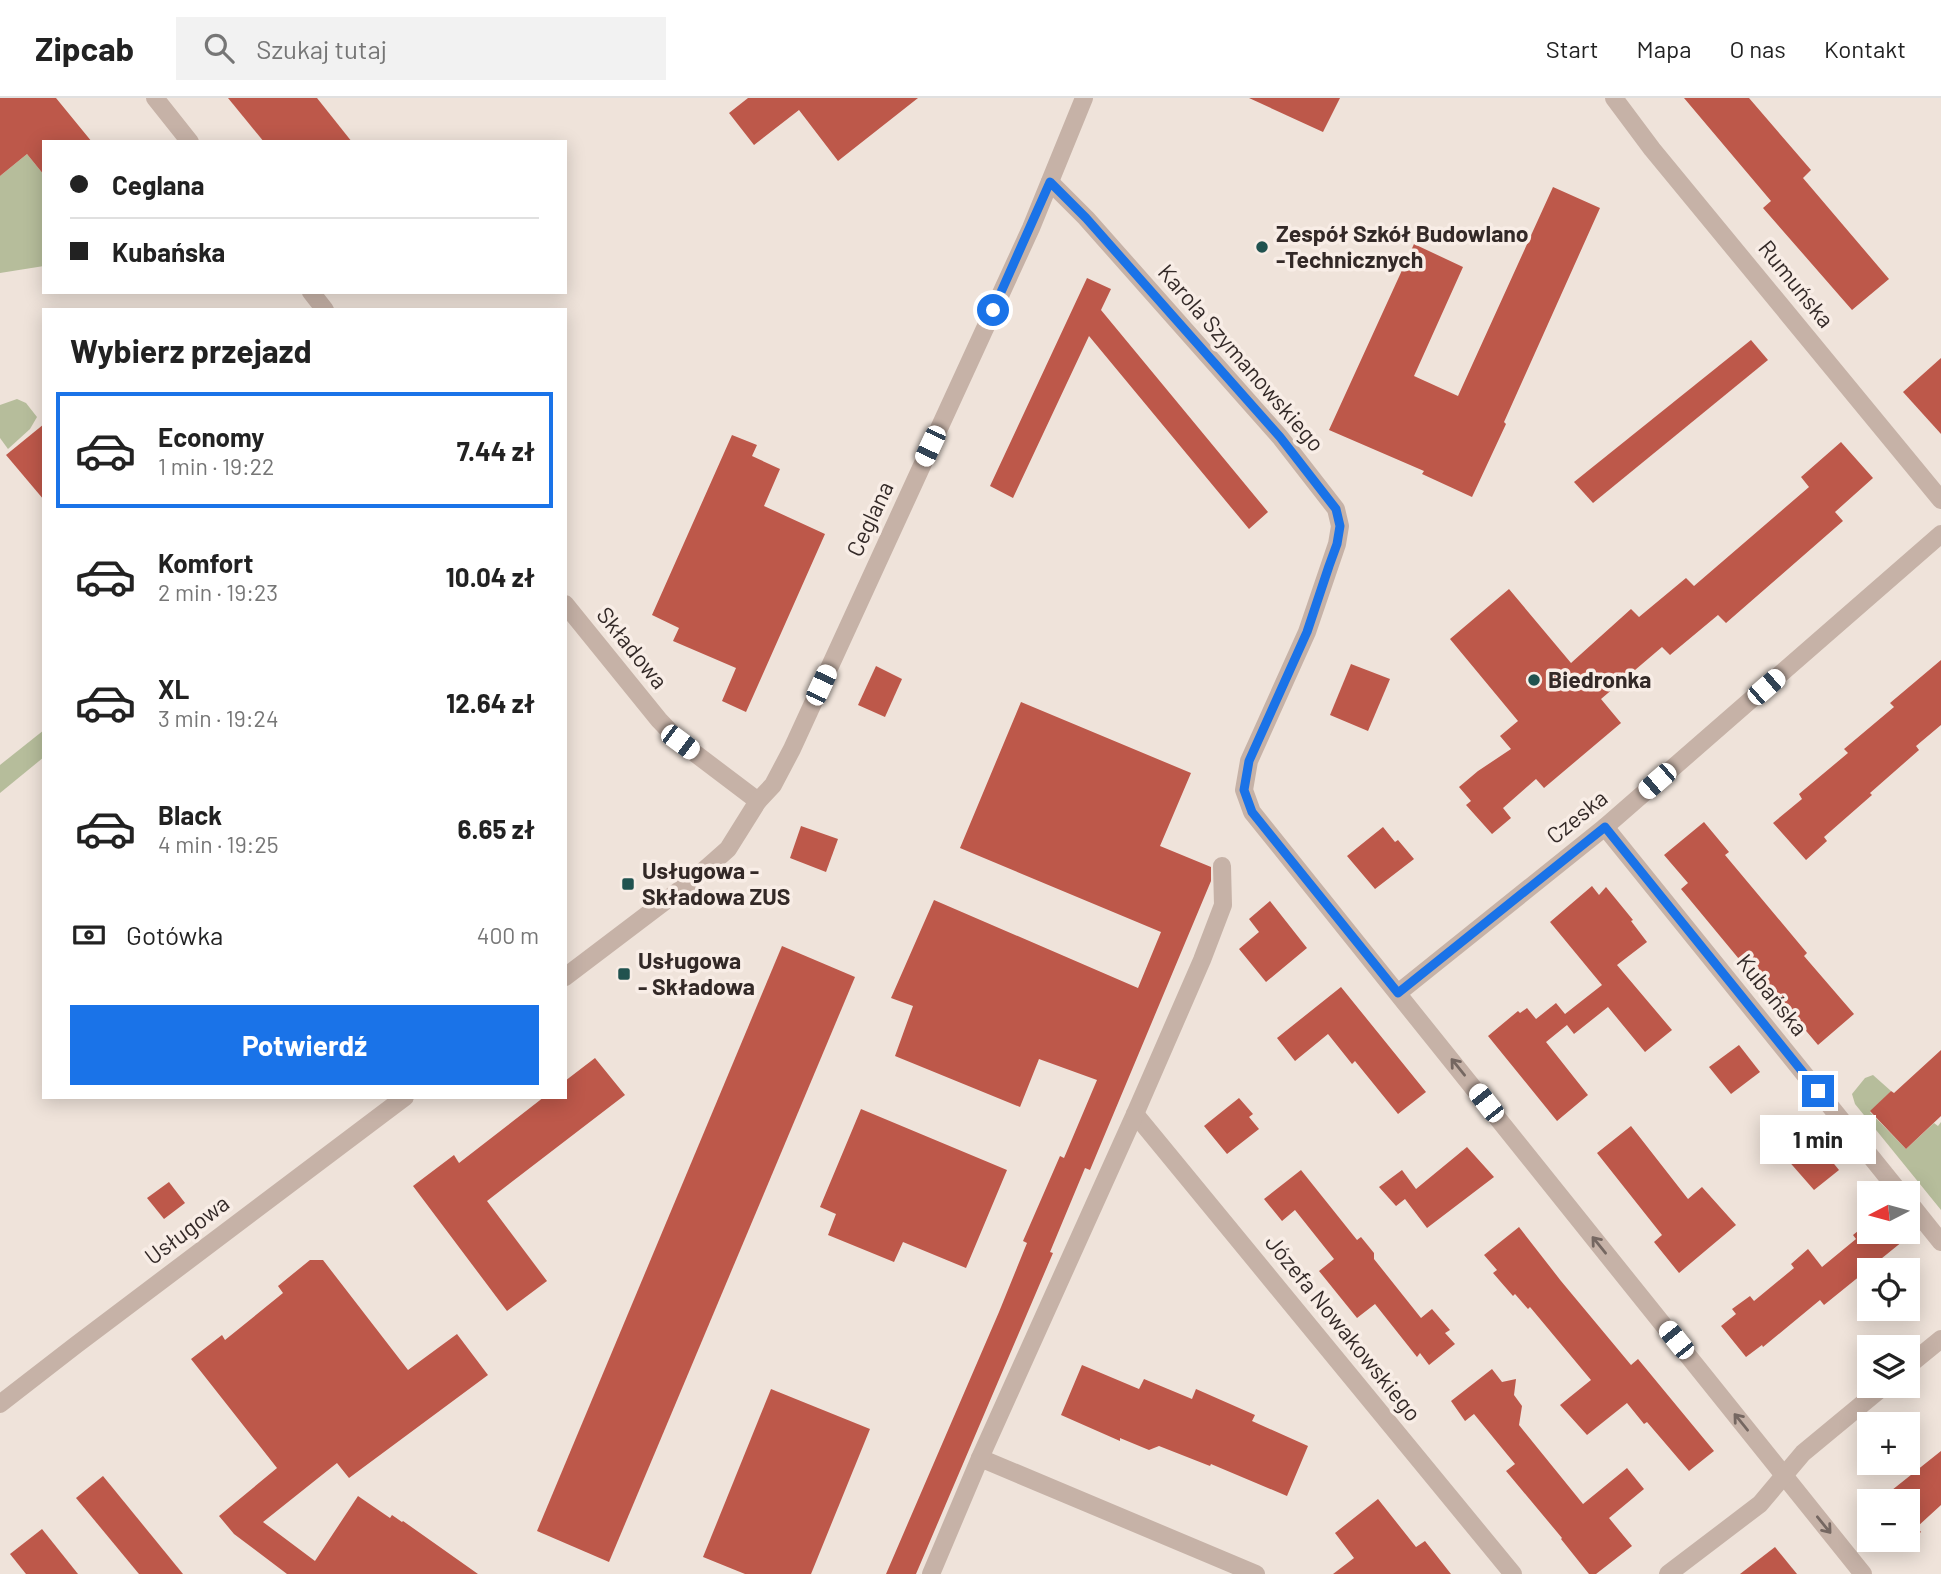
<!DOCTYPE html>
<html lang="pl">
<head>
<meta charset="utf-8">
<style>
	:root { --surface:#fff; --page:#f2f2f2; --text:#222; --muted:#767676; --line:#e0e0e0; --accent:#1a73e8 }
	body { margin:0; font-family:Barlow,sans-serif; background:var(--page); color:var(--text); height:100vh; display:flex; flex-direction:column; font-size:26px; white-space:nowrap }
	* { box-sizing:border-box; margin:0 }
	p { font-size:23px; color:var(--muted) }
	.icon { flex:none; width:38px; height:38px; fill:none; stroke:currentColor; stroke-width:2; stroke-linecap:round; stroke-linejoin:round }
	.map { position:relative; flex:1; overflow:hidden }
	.panel { position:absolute; left:42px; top:210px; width:525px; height:791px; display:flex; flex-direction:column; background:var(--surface); border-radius:0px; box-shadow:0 4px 18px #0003 }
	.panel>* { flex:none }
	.guide { position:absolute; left:42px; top:42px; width:525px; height:154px; border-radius:0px; box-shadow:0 4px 18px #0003; display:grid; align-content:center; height:154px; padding:0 28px; background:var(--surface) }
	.needle { width:46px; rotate:264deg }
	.buttons { position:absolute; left:1857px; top:1083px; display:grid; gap:14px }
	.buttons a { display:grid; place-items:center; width:63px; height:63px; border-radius:0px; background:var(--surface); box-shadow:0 4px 18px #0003; font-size:35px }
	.end { position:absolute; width:32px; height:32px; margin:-16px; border:9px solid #1a73e8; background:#fff; box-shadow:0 0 0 4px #fff }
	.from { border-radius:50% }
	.bubble { position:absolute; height:49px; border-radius:0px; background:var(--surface); box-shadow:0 4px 18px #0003; font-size:23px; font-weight:700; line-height:49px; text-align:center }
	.car { position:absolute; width:21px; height:42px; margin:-21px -10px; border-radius:9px; box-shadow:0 0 5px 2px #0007; background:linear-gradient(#fff 24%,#345 0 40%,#fff 0 76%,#345 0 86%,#fff 0) }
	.guide b { display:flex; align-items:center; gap:24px; height:66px; font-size:26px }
	.guide b+b { border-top:2px solid var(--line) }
	.guide i { width:18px; height:18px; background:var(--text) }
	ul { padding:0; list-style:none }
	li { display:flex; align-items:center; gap:21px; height:116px; margin:0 14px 10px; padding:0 14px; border:4px solid transparent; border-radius:0px }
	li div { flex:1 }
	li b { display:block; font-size:26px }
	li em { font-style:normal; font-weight:700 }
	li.current { border-color:var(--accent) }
	li>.icon { width:63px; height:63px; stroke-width:1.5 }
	h2 { padding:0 28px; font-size:32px; line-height:84px }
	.pay { display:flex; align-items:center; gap:18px; height:77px; padding:0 28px; font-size:26px }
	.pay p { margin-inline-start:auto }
	.action { display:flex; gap:14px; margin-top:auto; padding:14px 28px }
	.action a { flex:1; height:80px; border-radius:0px; background:var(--accent); color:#fff; font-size:28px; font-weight:700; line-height:80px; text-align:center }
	header { display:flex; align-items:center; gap:42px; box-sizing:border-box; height:98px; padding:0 35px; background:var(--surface); border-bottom:2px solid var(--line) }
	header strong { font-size:33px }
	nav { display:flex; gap:38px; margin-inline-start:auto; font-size:24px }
	.search { width:490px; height:63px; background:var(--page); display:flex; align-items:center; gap:18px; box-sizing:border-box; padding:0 24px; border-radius:0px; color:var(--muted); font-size:26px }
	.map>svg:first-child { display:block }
	.green { fill:#b6bd9b }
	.building { fill:#bd584a }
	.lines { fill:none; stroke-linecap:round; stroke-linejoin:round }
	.minor { stroke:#c6b2a7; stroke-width:18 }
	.oneway { stroke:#756761 }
	.route { stroke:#1a73e8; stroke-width:9 }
	.poi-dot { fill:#20524f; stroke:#f8ede6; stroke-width:2.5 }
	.labels { text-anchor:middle; stroke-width:7; stroke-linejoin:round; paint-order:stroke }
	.poi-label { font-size:23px; font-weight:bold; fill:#332927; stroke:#f8ede6; text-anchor:start }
	.street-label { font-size:23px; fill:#332927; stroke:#f8ede6 }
</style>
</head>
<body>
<header>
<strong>Zipcab</strong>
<div class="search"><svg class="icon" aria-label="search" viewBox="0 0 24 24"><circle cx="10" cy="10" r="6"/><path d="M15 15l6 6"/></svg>Szukaj tutaj</div>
<nav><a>Start</a><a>Mapa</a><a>O nas</a><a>Kontakt</a></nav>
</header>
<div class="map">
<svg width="1941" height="1476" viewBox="0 0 1941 1476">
	<rect width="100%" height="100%" fill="#efe3da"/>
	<g class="green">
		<polygon points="27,56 44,77 44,168 0,175 0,78"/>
		<polygon points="17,301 26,305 37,319 30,331 8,351 0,340 0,307"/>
		<polygon points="44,632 44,659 0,695 0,667"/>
		<polygon points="1873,977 1891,993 1870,1014 1906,1051 1934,1025 1938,1028 1941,1024 1941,1112 1855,1006 1852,996 1865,980"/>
	</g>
	<g class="building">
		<polygon points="0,0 56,0 92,44 44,44 44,77 27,56 0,78"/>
		<polygon points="228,0 317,0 352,44 264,44"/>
		<polygon points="748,0 918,0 838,63 799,12 754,47 729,15"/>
		<polygon points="1249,0 1340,0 1323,34"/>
		<polygon points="1684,0 1749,0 1811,72 1803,80 1889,181 1852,212 1763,110 1771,103"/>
		<polygon points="1553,89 1600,110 1504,324 1506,326 1472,399 1422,376 1424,373 1329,332 1414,146 1463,169 1414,278 1458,298"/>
		<polygon points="1087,180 1111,191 1101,212 1268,414 1249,431 1089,238 1013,400 990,388"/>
		<polygon points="1751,242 1768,262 1593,405 1574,384"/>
		<polygon points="1941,260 1941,336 1903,294"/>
		<polygon points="44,326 44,402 6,357"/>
		<polygon points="732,337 757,347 752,358 780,371 764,408 825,436 746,614 722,603 736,570 673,543 679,530 652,517"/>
		<polygon points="1841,344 1873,380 1835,414 1843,423 1726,525 1718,517 1670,557 1662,549 1601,601 1621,625 1544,690 1536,681 1503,710 1511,720 1492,736 1466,707 1471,703 1459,689 1478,673 1511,651 1500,638 1518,623 1450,541 1509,491 1571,565 1631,511 1639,519 1686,480 1694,488 1809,389 1801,379"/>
		<polygon points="1941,562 1941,627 1916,648 1919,652 1870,695 1872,697 1824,739 1827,743 1806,762 1773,725 1802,701 1799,696 1848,655 1844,651 1894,609 1890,605"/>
		<polygon points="1351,566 1390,581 1368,633 1330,617"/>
		<polygon points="876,568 902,581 885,619 858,607"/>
		<polygon points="1021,604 1191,675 1160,748 1211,769 1211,783 1090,1072 1085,1070 1050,1154 1053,1155 916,1476 886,1476 999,1214 1027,1145 1023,1143 1060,1058 1064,1060 1097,982 1039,961 1020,1009 895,958 913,908 891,900 934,802 1138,890 1161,834 960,750"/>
		<polygon points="1704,724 1729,754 1725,757 1807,855 1804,858 1854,916 1818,947 1769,889 1763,890 1681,791 1688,785 1664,757"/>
		<polygon points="801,728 838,741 826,774 790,760"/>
		<polygon points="1383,729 1395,744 1398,742 1414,761 1375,791 1347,758"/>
		<polygon points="1592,788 1599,797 1606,789 1633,822 1631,823 1647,844 1617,867 1672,932 1645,954 1608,909 1574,936 1567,927 1546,944 1588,997 1557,1023 1488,938 1518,913 1520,915 1527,910 1536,921 1556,905 1565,916 1602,887 1550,824"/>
		<polygon points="1270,803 1307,850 1266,884 1239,851 1259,834 1249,821"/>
		<polygon points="782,848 855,879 609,1464 537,1433"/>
		<polygon points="1341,889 1426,994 1398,1016 1355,963 1352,966 1328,936 1295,963 1277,940"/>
		<polygon points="1739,947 1760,974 1731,996 1709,969"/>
		<polygon points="1941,952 1941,1018 1906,1051 1870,1013 1891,993 1894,995"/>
		<polygon points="595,960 625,997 487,1103 547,1183 507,1213 413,1088 454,1057 459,1065 544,999 565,999 565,983"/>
		<polygon points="1239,1000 1253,1016 1249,1019 1259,1031 1227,1056 1204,1028"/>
		<polygon points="861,1011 1007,1072 966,1170 903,1144 894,1164 828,1137 836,1116 820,1109"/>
		<polygon points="1631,1028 1688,1101 1702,1089 1736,1127 1679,1175 1654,1144 1662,1137 1597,1055"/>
		<polygon points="1805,1030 1839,1072 1814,1092 1779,1052"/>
		<polygon points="1467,1049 1494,1079 1427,1130 1405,1101 1396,1108 1379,1089 1402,1072 1416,1091"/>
		<polygon points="1301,1072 1357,1142 1361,1139 1374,1155 1374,1161 1421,1220 1432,1211 1450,1232 1445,1235 1455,1246 1429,1267 1420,1255 1417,1259 1375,1206 1357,1220 1319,1173 1334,1161 1295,1112 1282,1123 1264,1101"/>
		<polygon points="169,1084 185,1105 164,1121 147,1100"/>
		<polygon points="1869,1124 1869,1134 1908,1134 1908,1128 1913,1135 1824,1207 1820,1202 1763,1249 1762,1247 1746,1259 1721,1228 1736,1216 1732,1211 1750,1198 1754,1203 1794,1170 1791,1166 1808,1151 1822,1169 1856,1141 1853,1137"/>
		<polygon points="1519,1129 1561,1183 1631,1267 1638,1261 1714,1353 1689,1373 1647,1324 1644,1326 1627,1305 1587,1337 1560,1307 1591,1282 1530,1209 1528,1211 1515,1196 1513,1198 1493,1175 1497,1172 1484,1157"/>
		<polygon points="310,1162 323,1162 408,1272 457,1236 488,1277 349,1380 337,1365 263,1424 315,1463 358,1398 390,1420 392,1417 402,1424 403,1423 478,1476 287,1476 234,1436 219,1418 277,1370 191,1261 222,1237 225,1242 283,1195 278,1188"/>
		<polygon points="1082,1267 1139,1291 1144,1281 1192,1301 1196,1291 1255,1317 1252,1323 1308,1348 1287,1398 1211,1366 1210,1368 1159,1348 1149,1352 1120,1340 1120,1343 1061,1317"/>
		<polygon points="1492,1271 1502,1284 1516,1281 1514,1297 1522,1308 1519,1327 1583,1406 1627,1370 1644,1391 1609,1420 1632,1448 1596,1476 1589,1476 1561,1441 1562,1440 1506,1373 1515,1366 1474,1316 1465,1323 1451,1303"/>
		<polygon points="771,1291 870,1331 811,1476 745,1476 703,1459"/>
		<polygon points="1941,1353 1941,1407 1917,1429 1921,1434 1900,1451 1893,1442 1908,1442 1908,1404 1877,1404"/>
		<polygon points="103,1378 183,1476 139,1476 76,1400"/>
		<polygon points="1378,1401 1416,1449 1425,1443 1451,1476 1333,1476 1354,1460 1335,1435"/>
		<polygon points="42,1431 78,1476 26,1476 10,1456"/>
		<polygon points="1775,1449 1797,1476 1740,1476"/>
	</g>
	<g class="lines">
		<g class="minor">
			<polyline points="155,0 190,44"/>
			<polyline points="1614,0 1652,51 1941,402"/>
			<polyline points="1050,84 1086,120 1280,339 1336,411 1340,428 1337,446 1307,534 1249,663 1244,692 1252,714 1863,1476"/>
			<polyline points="311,194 325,212"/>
			<polyline points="565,506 659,622 680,644 758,703"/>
			<polyline points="1605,729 1901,1096"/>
			<polyline points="565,879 693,782 728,751 758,703 773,687 792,651 1031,130 1084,0"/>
			<polyline points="1398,895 1605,729 1941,436"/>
			<polyline points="1135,1016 1513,1476"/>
			<polyline points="1908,1103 1941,1144"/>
			<polyline points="1908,1268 1941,1241"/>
			<polyline points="0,1306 76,1247 405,999"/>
			<polyline points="980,1360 1256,1476"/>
			<polyline points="931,1476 980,1360 1135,1016 1202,862 1223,807 1222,768"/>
			<polyline points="1668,1476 1760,1406 1803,1355 1884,1288"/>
		</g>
	</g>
	<defs><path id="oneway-shaft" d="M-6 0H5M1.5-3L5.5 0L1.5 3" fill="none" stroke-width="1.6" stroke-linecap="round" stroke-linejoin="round" transform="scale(1.75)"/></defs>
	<g class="oneway">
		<use href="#oneway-shaft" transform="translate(1458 969) rotate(-129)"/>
		<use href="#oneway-shaft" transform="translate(1599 1147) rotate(-129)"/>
		<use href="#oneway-shaft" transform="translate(1741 1324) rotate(-129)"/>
		<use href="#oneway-shaft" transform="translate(1824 1427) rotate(51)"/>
	</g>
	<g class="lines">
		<polyline class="route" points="993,212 1050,84 1086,120 1280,339 1336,411 1340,428 1337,446 1329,468 1307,534 1249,663 1244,692 1252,714 1398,895 1605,729 1818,993"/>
	</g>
	<g class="poi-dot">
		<circle cx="1262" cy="149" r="7"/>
		<circle cx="1534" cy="582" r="7"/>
		<rect x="621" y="779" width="14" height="14" rx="3.5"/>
		<rect x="617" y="869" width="14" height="14" rx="3.5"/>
	</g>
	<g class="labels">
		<g class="poi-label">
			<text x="1276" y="144">Zespół Szkół Budowlano<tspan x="1276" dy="26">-Technicznych</tspan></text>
			<text x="1548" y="590">Biedronka</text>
			<text x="642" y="781">Usługowa -<tspan x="642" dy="26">Składowa ZUS</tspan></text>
			<text x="638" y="871">Usługowa<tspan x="638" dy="26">- Składowa</tspan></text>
		</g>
		<g class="street-label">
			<text transform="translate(1796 186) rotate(51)" y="8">Rumuńska</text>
			<text transform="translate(1241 260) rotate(49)" y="8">Karola Szymanowskiego</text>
			<text transform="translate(870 421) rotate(-65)" y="8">Ceglana</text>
			<text transform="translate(632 550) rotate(51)" y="8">Składowa</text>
			<text transform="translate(1577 719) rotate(-39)" y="8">Czeska</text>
			<text transform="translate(1772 897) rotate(51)" y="8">Kubańska</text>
			<text transform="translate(187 1132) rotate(-37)" y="8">Usługowa</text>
			<text transform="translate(1343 1230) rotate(51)" y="8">Józefa Nowakowskiego</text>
		</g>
	</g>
</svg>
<div class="buttons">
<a><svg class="needle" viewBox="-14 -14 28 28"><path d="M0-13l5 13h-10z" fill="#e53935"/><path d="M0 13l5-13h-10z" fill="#767676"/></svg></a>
<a><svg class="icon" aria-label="locate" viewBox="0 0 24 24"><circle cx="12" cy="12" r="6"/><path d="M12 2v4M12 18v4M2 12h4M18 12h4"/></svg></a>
<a><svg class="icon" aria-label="layers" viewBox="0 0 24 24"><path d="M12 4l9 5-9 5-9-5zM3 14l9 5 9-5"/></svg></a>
<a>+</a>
<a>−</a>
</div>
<i class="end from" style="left:993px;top:212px"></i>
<i class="end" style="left:1818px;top:993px"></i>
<div class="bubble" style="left:1760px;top:1017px;width:116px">1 min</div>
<i class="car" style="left:930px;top:348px;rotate:205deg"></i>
<i class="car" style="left:821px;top:587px;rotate:25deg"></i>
<i class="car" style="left:1766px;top:589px;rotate:49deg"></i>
<i class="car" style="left:680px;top:644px;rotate:127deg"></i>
<i class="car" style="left:1657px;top:683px;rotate:229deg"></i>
<i class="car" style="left:1486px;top:1005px;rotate:322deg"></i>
<i class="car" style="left:1676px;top:1242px;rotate:321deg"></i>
<div class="guide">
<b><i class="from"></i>Ceglana</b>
<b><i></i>Kubańska</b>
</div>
<section class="panel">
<h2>Wybierz przejazd</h2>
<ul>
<li class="current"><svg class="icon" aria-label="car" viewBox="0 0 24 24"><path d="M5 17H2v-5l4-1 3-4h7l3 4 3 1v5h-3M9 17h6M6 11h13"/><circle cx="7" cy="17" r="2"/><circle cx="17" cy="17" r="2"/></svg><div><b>Economy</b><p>1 min · 19:22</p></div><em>7.44 zł</em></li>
<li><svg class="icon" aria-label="car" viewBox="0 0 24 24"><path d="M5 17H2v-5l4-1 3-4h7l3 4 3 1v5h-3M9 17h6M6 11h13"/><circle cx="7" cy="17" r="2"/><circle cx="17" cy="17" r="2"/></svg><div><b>Komfort</b><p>2 min · 19:23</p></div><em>10.04 zł</em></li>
<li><svg class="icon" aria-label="car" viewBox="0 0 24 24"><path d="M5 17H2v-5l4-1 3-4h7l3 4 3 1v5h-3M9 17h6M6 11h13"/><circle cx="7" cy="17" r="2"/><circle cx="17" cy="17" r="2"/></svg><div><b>XL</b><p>3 min · 19:24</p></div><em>12.64 zł</em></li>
<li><svg class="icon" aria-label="car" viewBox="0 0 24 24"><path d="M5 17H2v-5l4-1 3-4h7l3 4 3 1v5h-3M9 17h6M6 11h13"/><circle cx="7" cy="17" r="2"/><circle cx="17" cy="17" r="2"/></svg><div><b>Black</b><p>4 min · 19:25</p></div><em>6.65 zł</em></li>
</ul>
<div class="pay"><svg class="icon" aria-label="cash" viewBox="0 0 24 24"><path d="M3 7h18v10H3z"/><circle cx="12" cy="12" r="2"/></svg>Gotówka<p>400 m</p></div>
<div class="action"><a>Potwierdź</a></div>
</section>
</div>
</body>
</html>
